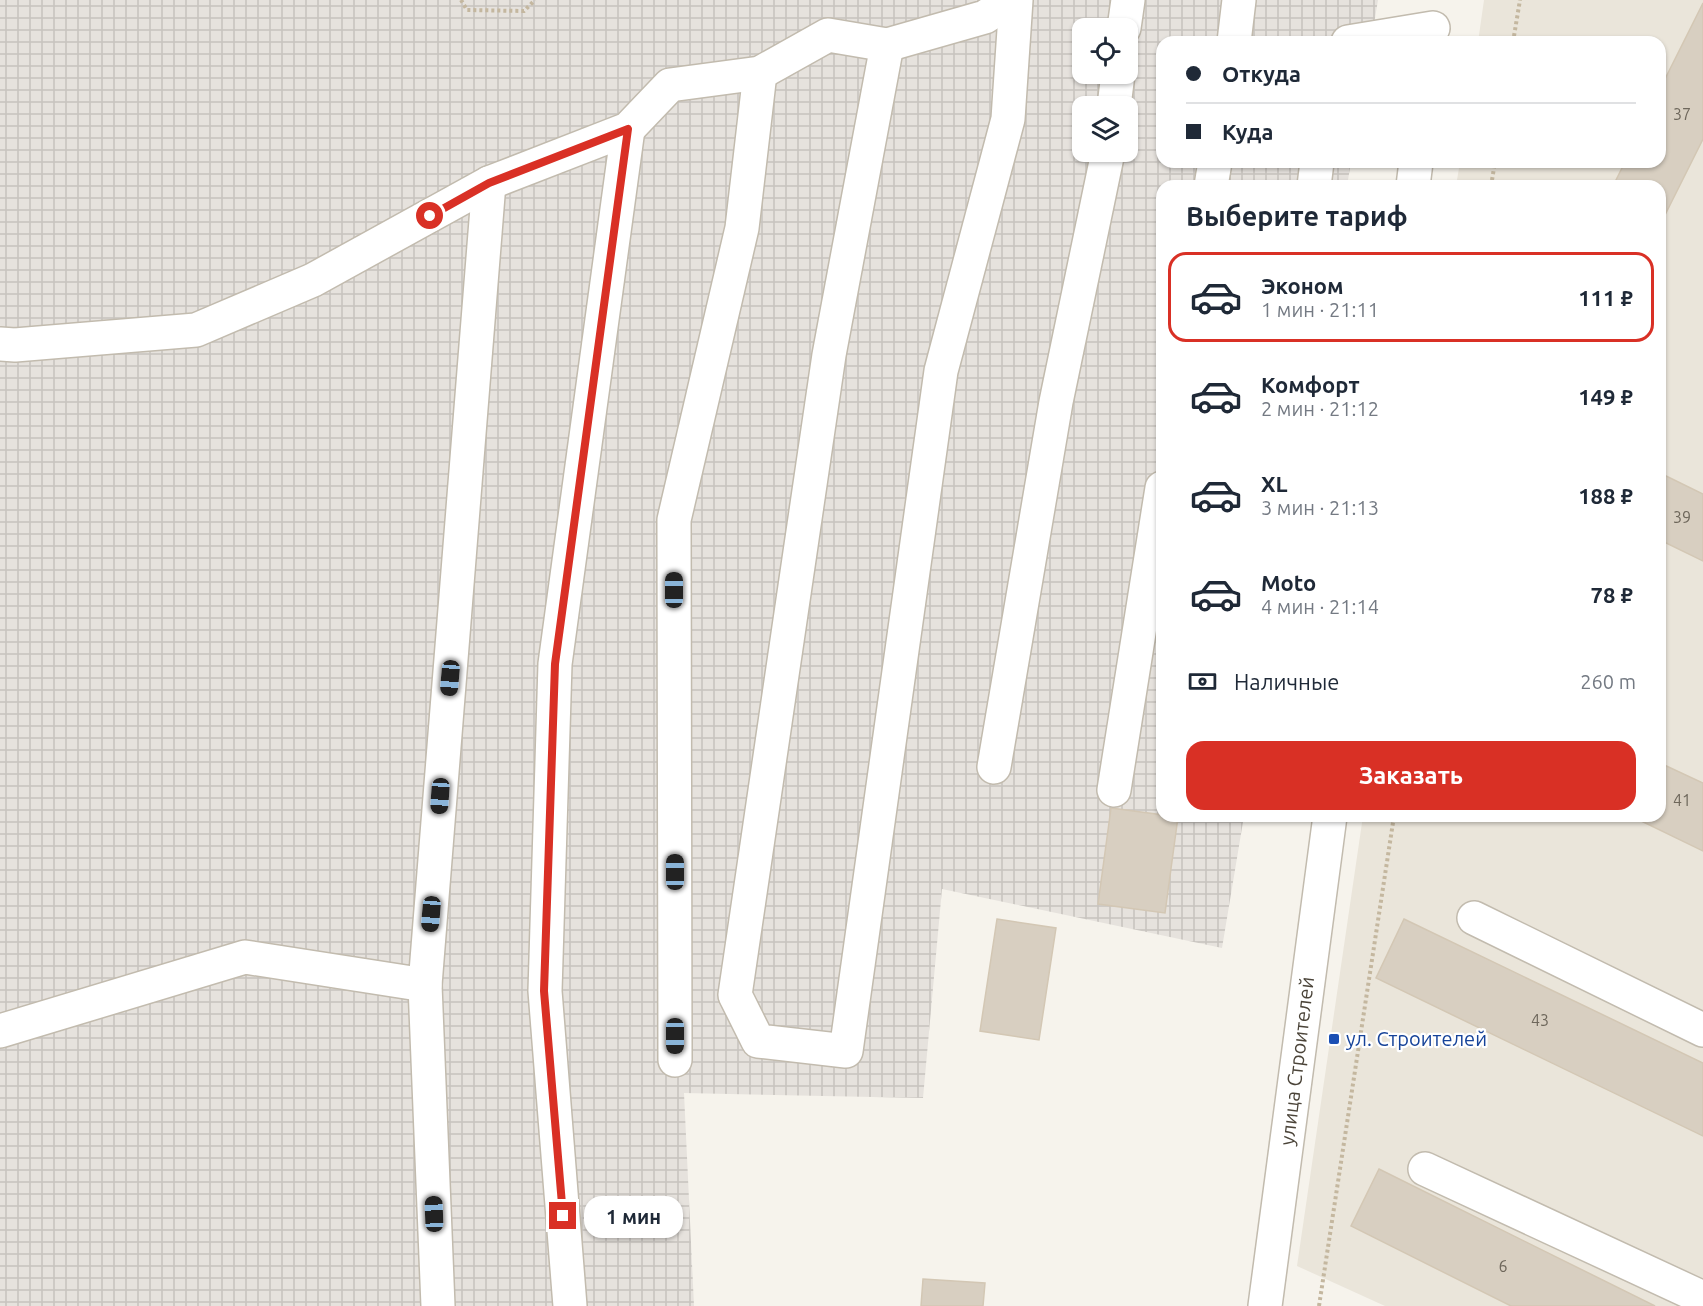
<!DOCTYPE html>
<html lang="ru">
<head>
<meta charset="utf-8">
<style>
	:root { --surface:#fff; --page:#f6f6f7; --text:#1f2937; --muted:#747a83; --line:#e0e1e3; --accent:#d93025 }
	body { margin:0; font-family:Ubuntu,sans-serif; background:var(--page); color:var(--text); height:100vh; display:flex; flex-direction:column; font-size:22px; white-space:nowrap }
	* { box-sizing:border-box; margin:0 }
	p { font-size:20px; color:var(--muted) }
	.icon { flex:none; width:33px; height:33px; fill:none; stroke:currentColor; stroke-width:2; stroke-linecap:round; stroke-linejoin:round }
	.map { position:relative; flex:1; overflow:hidden }
	.drawer { position:absolute; left:1156px; top:180px; width:510px; height:642px; display:flex; flex-direction:column; background:var(--surface); border-radius:18px; box-shadow:0 2px 4px #0004 }
	.drawer>* { flex:none }
	.hud { position:absolute; left:1156px; top:36px; width:510px; height:132px; border-radius:18px; box-shadow:0 2px 4px #0004; display:grid; align-content:center; height:132px; padding:0 30px; background:var(--surface) }
	.tools { position:absolute; left:1072px; top:18px; display:grid; gap:12px }
	.tools a { display:grid; place-items:center; width:66px; height:66px; border-radius:12px; background:var(--surface); box-shadow:0 2px 4px #0004; font-size:30px }
	.end { position:absolute; width:27px; height:27px; margin:-14px; border:8px solid #d93025; background:#fff; box-shadow:0 0 0 3px #fff }
	.from { border-radius:50% }
	.bubble { position:absolute; height:42px; border-radius:18px; background:var(--surface); box-shadow:0 2px 4px #0004; font-size:20px; font-weight:600; line-height:42px; text-align:center }
	.car { position:absolute; width:18px; height:36px; margin:-18px -9px; border-radius:8px; box-shadow:0 0 4px 2px #0007; background:linear-gradient(#222 24%,#8ab4d8 0 40%,#222 0 76%,#8ab4d8 0 86%,#222 0) }
	.hud b { display:flex; align-items:center; gap:21px; height:57px; font-size:22px }
	.hud b+b { border-top:2px solid var(--line) }
	.hud i { width:15px; height:15px; background:var(--text) }
	ul { padding:0; list-style:none }
	li { display:flex; align-items:center; gap:18px; height:90px; margin:0 12px 9px; padding:0 18px; border:3px solid transparent; border-radius:18px }
	li div { flex:1 }
	li b { display:block; font-size:22px }
	li em { font-style:normal; font-weight:600 }
	li.selected { border-color:var(--accent) }
	li>.icon { width:54px; height:54px; stroke-width:1.5 }
	h2 { padding:0 30px; font-size:27px; line-height:72px }
	.pay { display:flex; align-items:center; gap:15px; height:66px; padding:0 30px; font-size:22px }
	.pay p { margin-inline-start:auto }
	.primary-button { display:flex; gap:12px; margin-top:auto; padding:12px 30px }
	.primary-button a { flex:1; height:69px; border-radius:18px; background:var(--accent); color:#fff; font-size:24px; font-weight:600; line-height:69px; text-align:center }
	.map>svg:first-child { display:block }
	.residential { fill:#eae5da }
	.industrial { fill:url(#industrial-grid); fill-rule:evenodd }
	.building { fill:#d8cfc1; stroke:#d3c7b4; stroke-width:1.5 }
	.lines { fill:none; stroke-linecap:round; stroke-linejoin:round }
	.minor-casing { stroke:#c2bbae; stroke-width:36 }
	.path { stroke:#c4b79f; stroke-width:4; stroke-dasharray:3 3; stroke-linecap:butt }
	.minor { stroke:#fff; stroke-width:33 }
	.route { stroke:#d93025; stroke-width:8 }
	.transit-dot { fill:#1a4fb4; stroke:#fff; stroke-width:2 }
	.labels { text-anchor:middle; stroke-width:4.5; stroke-linejoin:round; paint-order:stroke }
	.number-label { font-size:16px; fill:#6e675b }
	.transit-label { font-size:20px; fill:#164399; stroke:#fff; text-anchor:start }
	.street-label { font-size:20px; fill:#4b4439; stroke:#fff }
</style>
</head>
<body>
<div class="map">
<svg width="1703" height="1306" viewBox="0 0 1703 1306">
	<defs>
		<pattern id="industrial-grid" width="8" height="8" patternUnits="userSpaceOnUse" patternTransform="scale(1.5)"><rect width="8" height="8" fill="#e6e2dd"/><path d="M0 4h8M4 0v8" fill="none" stroke="#c7c3be"/></pattern>
	</defs>
	<rect width="100%" height="100%" fill="#f6f3ec"/>
	<polygon class="residential" points="1484,0 1703,0 1703,1306 1385,1306 1297,1266 1363,816 1660,816 1660,186 1456,186 1460,162 1660,162 1660,42 1478,42"/>
	<path class="industrial" d="M0 0H1378L1371 42H1162V162H1351L1347 186H1162V816H1244L1222 948 942 889 923 1098 684 1093 694 1306H0ZM1083 28H1128V74H1083ZM1083 106H1128V152H1083Z"/>
	<g class="building">
		<polygon points="1703,3 1703,139 1660,225 1660,186 1613,186 1625,162 1660,162 1660,89"/>
		<polygon points="1660,473 1703,494 1703,561 1660,540"/>
		<polygon points="1660,763 1703,783 1703,851 1631,816 1660,816"/>
		<polygon points="1111,808 1178,817 1165,913 1098,904"/>
		<polygon points="997,919 1056,928 1039,1040 980,1031"/>
		<polygon points="1404,919 1703,1063 1703,1136 1376,978"/>
		<polygon points="1379,1169 1655,1306 1511,1306 1351,1226"/>
		<polygon points="923,1279 985,1283 983,1306 921,1306"/>
	</g>
	<g class="lines">
		<g class="minor-casing">
			<g id="minor">
				<polyline points="1124,28 1128,0"/>
				<polyline points="1234,42 1239,0"/>
				<polyline points="1348,42 1433,28"/>
				<polyline points="887,45 829,355 735,995 758,1041 846,1051 941,371 1008,119 1016,0"/>
				<polyline points="1114,106 1118,74"/>
				<polyline points="1211,186 1215,162"/>
				<polyline points="1314,186 1317,162"/>
				<polyline points="1413,186 1416,162"/>
				<polyline points="0,344 15,345 196,330 313,280 489,183 628,129 670,85 760,73 828,35 887,45 985,17 1011,0"/>
				<polyline points="994,767 1056,402 1108,152"/>
				<polyline points="1114,790 1162,488"/>
				<polyline points="1474,918 1703,1030"/>
				<polyline points="425,985 438,1306"/>
				<polyline points="0,1031 245,957 425,985 489,183"/>
				<polyline points="675,1060 674,520 742,228 760,73"/>
				<polyline points="1425,1169 1703,1298"/>
				<polyline points="570,1306 545,991 555,664 628,129"/>
				<polyline points="1265,1306 1330,816"/>
			</g>
		</g>
		<g class="path">
			<polyline points="461,0 467,10 524,11 535,0"/>
			<polyline points="1513,42 1520,0"/>
			<polyline points="1491,186 1495,162"/>
			<polyline points="1319,1306 1394,816"/>
		</g>
		<use href="#minor" class="minor"/>
	</g>
	<g class="lines">
		<polyline class="route" points="430,216 489,183 628,129 555,664 544,991 563,1216"/>
	</g>
	<rect class="transit-dot" x="1328" y="1033" width="12" height="12" rx="3"/>
	<g class="labels">
		<g class="number-label">
			<text x="1682" y="120">37</text>
			<text x="1682" y="523">39</text>
			<text x="1682" y="806">41</text>
			<text x="1540" y="1026">43</text>
			<text x="1503" y="1272">6</text>
		</g>
		<g class="transit-label">
			<text x="1346" y="1046">ул. Строителей</text>
		</g>
		<g class="street-label">
			<text transform="translate(1297 1061) rotate(-83)" y="7">улица Строителей</text>
		</g>
	</g>
</svg>
<div class="tools">
<a><svg class="icon" aria-label="locate" viewBox="0 0 24 24"><circle cx="12" cy="12" r="6"/><path d="M12 2v4M12 18v4M2 12h4M18 12h4"/></svg></a>
<a><svg class="icon" aria-label="layers" viewBox="0 0 24 24"><path d="M12 4l9 5-9 5-9-5zM3 14l9 5 9-5"/></svg></a>
</div>
<i class="end from" style="left:430px;top:216px"></i>
<i class="end" style="left:563px;top:1216px"></i>
<div class="bubble" style="left:584px;top:1196px;width:99px">1 мин</div>
<i class="car" style="left:674px;top:590px;rotate:0deg"></i>
<i class="car" style="left:450px;top:678px;rotate:185deg"></i>
<i class="car" style="left:440px;top:796px;rotate:184deg"></i>
<i class="car" style="left:675px;top:872px;rotate:0deg"></i>
<i class="car" style="left:431px;top:914px;rotate:185deg"></i>
<i class="car" style="left:675px;top:1036px;rotate:180deg"></i>
<i class="car" style="left:434px;top:1214px;rotate:358deg"></i>
<div class="hud">
<b><i class="from"></i>Откуда</b>
<b><i></i>Куда</b>
</div>
<section class="drawer">
<h2>Выберите тариф</h2>
<ul>
<li class="selected"><svg class="icon" aria-label="car" viewBox="0 0 24 24"><path d="M5 17H2v-5l4-1 3-4h7l3 4 3 1v5h-3M9 17h6M6 11h13"/><circle cx="7" cy="17" r="2"/><circle cx="17" cy="17" r="2"/></svg><div><b>Эконом</b><p>1 мин · 21:11</p></div><em>111 ₽</em></li>
<li><svg class="icon" aria-label="car" viewBox="0 0 24 24"><path d="M5 17H2v-5l4-1 3-4h7l3 4 3 1v5h-3M9 17h6M6 11h13"/><circle cx="7" cy="17" r="2"/><circle cx="17" cy="17" r="2"/></svg><div><b>Комфорт</b><p>2 мин · 21:12</p></div><em>149 ₽</em></li>
<li><svg class="icon" aria-label="car" viewBox="0 0 24 24"><path d="M5 17H2v-5l4-1 3-4h7l3 4 3 1v5h-3M9 17h6M6 11h13"/><circle cx="7" cy="17" r="2"/><circle cx="17" cy="17" r="2"/></svg><div><b>XL</b><p>3 мин · 21:13</p></div><em>188 ₽</em></li>
<li><svg class="icon" aria-label="car" viewBox="0 0 24 24"><path d="M5 17H2v-5l4-1 3-4h7l3 4 3 1v5h-3M9 17h6M6 11h13"/><circle cx="7" cy="17" r="2"/><circle cx="17" cy="17" r="2"/></svg><div><b>Moto</b><p>4 мин · 21:14</p></div><em>78 ₽</em></li>
</ul>
<div class="pay"><svg class="icon" aria-label="cash" viewBox="0 0 24 24"><path d="M3 7h18v10H3z"/><circle cx="12" cy="12" r="2"/></svg>Наличные<p>260 m</p></div>
<div class="primary-button"><a>Заказать</a></div>
</section>
</div>
</body>
</html>
